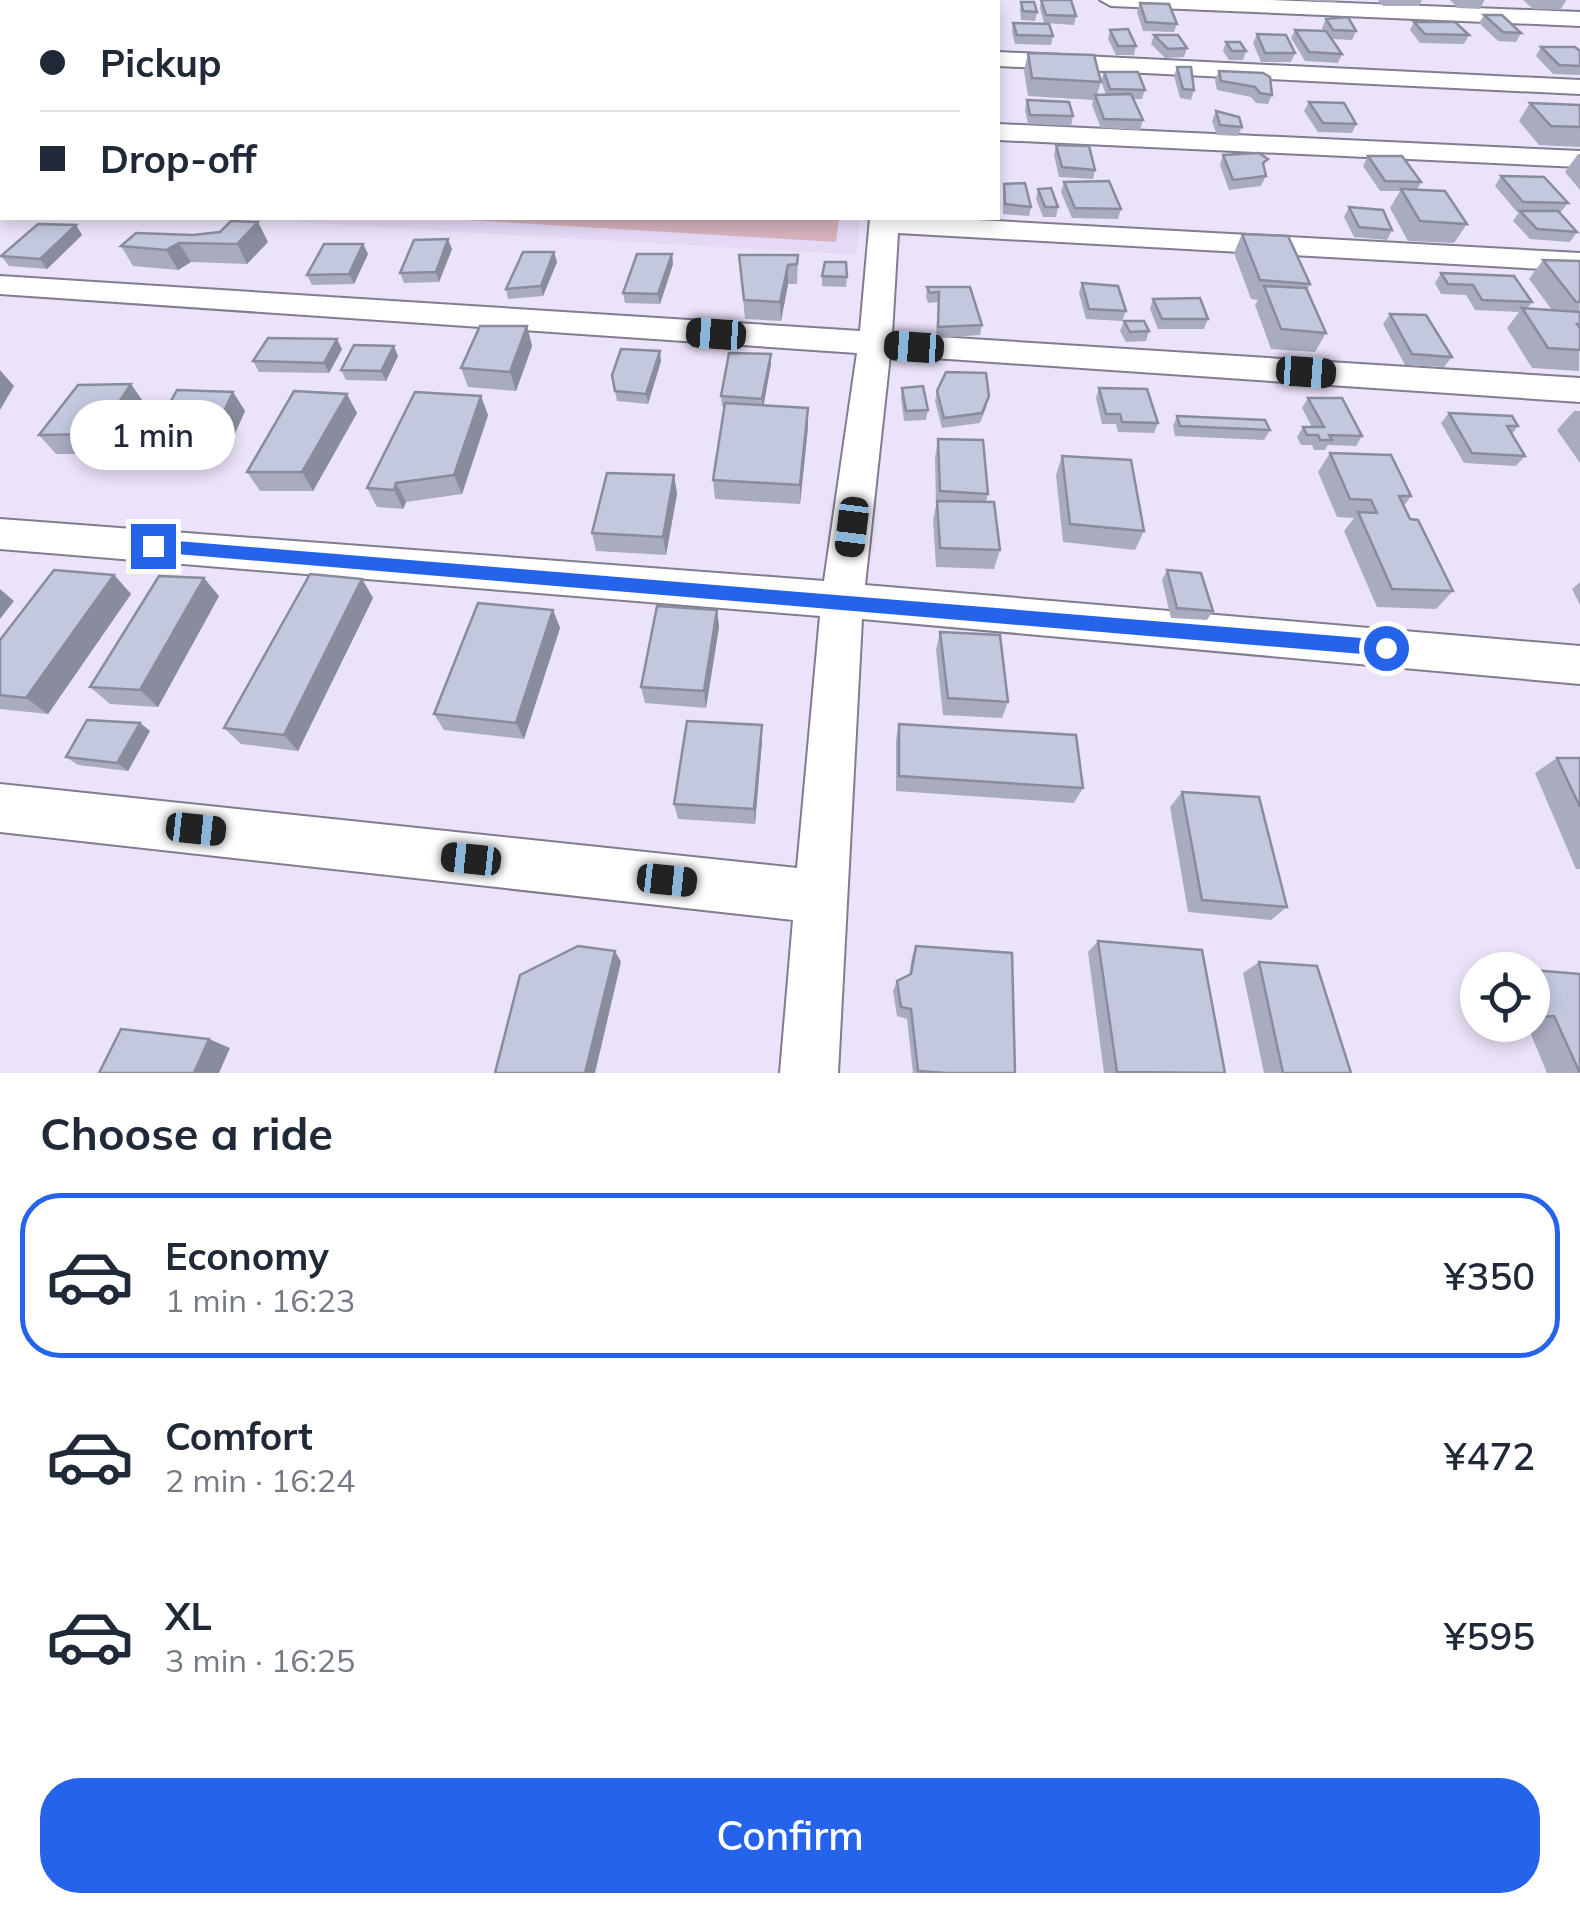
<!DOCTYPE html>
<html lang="en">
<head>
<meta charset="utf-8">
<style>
	:root { --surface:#fff; --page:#f6f6f7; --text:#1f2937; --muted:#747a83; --line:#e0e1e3; --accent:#2563eb }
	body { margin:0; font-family:Mulish,sans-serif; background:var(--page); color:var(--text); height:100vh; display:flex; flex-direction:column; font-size:38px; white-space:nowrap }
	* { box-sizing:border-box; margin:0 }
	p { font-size:32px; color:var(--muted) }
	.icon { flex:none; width:55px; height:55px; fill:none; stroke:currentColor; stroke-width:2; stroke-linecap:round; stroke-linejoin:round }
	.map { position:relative; height:1073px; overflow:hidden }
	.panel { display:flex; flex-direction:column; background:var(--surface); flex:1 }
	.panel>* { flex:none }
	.guide { position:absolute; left:0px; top:0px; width:1000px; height:220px; box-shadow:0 5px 15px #0003; display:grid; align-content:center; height:220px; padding:0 40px; background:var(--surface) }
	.buttons { position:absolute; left:1460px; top:952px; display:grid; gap:20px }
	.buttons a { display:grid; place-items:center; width:90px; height:90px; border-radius:50%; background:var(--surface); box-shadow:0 5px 15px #0003; font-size:50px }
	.end { position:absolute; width:45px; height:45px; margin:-22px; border:12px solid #2563eb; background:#fff; box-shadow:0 0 0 5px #fff }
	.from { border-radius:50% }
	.bubble { position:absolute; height:70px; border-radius:35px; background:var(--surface); box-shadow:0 5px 15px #0003; font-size:32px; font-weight:600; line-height:70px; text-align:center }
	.car { position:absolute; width:30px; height:60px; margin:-30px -15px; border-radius:12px; box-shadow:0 0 8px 2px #0007; background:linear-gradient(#222 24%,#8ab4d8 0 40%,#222 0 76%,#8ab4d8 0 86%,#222 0) }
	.guide b { display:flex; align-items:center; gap:35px; height:95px; font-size:38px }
	.guide b+b { border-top:2px solid var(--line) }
	.guide i { width:25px; height:25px; background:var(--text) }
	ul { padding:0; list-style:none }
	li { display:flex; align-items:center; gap:30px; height:165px; margin:0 20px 15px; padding:0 20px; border:5px solid transparent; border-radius:40px }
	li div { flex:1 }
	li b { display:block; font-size:38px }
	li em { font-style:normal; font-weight:600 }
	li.on { border-color:var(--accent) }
	li>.icon { width:90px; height:90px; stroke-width:1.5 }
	h2 { padding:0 40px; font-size:45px; line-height:120px }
	.cta { display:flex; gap:20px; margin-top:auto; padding:20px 40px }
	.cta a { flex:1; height:115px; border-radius:40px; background:var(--accent); color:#fff; font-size:40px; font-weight:600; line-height:115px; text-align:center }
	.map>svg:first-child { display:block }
	.built { fill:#e5d9f6 }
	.green { fill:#d6b2be }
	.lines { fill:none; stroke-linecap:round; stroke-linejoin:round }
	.minor-casing { stroke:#837b8f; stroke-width:4 }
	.minor { fill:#fff; fill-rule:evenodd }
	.wall { fill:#a9acc0 }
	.shaded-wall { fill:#898c9c }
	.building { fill:#c4c8df; stroke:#898c9c; stroke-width:2.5 }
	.route { fill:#2563eb }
</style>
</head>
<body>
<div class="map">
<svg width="1580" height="1073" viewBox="0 0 1580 1073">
	<rect width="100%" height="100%" fill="#ebe3f9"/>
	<polygon class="built" points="223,218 860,218 856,255"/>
	<g class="green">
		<polygon points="301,0 867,0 298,2"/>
		<polygon points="433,218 839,218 836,242"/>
	</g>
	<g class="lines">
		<g class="minor-casing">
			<g id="minor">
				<polygon points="889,0 911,0 911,2 890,2"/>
				<polygon points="1100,0 1268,0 1580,12 1580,26 1111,6"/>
				<polygon points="998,52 1580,80 1580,94 998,66"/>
				<polygon points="998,124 1580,151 1580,167 998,140"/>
				<polygon points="870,218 940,218 1580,253 1580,271 898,233 892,334 1580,378 1580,402 890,355 865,585 1580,646 1580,684 862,619 838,1073 780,1073 793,920 0,832 0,784 797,868 820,616 0,549 0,519 824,581 857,353 0,294 0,276 860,331"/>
			</g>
		</g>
		<use href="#minor" class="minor"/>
	</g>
	<g class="wall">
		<polygon points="0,0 237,0 234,2 2,2 2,20 0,20"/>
		<polygon points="1041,0 1076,16 1074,25 1044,23 1040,8"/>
		<polygon points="1299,0 1337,0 1336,2"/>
		<polygon points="1378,0 1422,0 1419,6 1383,6"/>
		<polygon points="1450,0 1484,0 1484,1 1480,9 1458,8"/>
		<polygon points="1523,0 1565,0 1566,1 1560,10 1533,9"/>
		<polygon points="1021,2 1037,12 1035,21 1021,20 1020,11"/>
		<polygon points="1140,3 1177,24 1174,32 1143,31 1137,12"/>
		<polygon points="1484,15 1521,33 1516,42 1498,41 1479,23"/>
		<polygon points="1326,19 1356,31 1352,40 1331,39 1342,54 1338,63 1305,61 1291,38 1295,30 1324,31 1322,28"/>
		<polygon points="1414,22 1469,35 1464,44 1420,43 1410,30"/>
		<polygon points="1013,23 1053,36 1051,45 1015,44 1012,32"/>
		<polygon points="1110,30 1136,46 1134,55 1116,55 1108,39"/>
		<polygon points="1257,34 1295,53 1291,62 1261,62 1253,43"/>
		<polygon points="1154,35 1187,48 1184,57 1165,58 1151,44"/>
		<polygon points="1226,42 1246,51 1243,60 1229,60 1223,51"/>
		<polygon points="1541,47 1580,51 1580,75 1553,74 1536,56"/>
		<rect x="0" y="53" width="2" height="46"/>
		<polygon points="1028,53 1101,82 1097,95 1106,95 1101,81 1104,72 1145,90 1142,99 1133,99 1143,120 1140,130 1101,128 1092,105 1093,100 1028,96 1024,71"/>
		<polygon points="1177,67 1194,90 1191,100 1180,98 1174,76"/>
		<polygon points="1219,71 1272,95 1268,104 1256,103 1251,97 1217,90 1215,80"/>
		<polygon points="1027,100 1073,116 1071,126 1028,124 1025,110"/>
		<polygon points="1309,102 1356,124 1352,133 1318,132 1304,111"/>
		<polygon points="1530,103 1580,105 1580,147 1539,145 1519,121"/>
		<polygon points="1216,111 1242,127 1238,136 1217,135 1212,121"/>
		<polygon points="1056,145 1095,170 1093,179 1059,177 1054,155"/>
		<polygon points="1578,154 1580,154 1580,190 1565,172"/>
		<polygon points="1223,155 1266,176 1261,186 1229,190 1220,165"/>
		<polygon points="1368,156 1421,182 1417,190 1467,224 1454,243 1408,241 1390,208 1400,191 1380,191 1363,166"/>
		<polygon points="1501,176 1568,203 1560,213 1577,232 1570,242 1530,239 1513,221 1519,212 1517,212 1495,186"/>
		<polygon points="1064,182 1121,209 1118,219 1072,218 1061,192"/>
		<polygon points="1004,184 1031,207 1029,216 1003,214 1003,194"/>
		<polygon points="1038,189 1058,207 1056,217 1043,217 1036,199"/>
		<polygon points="1349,207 1392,230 1387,240 1354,237 1344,217"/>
		<polygon points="76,225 82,235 47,269 9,266 1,256"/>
		<polygon points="1242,234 1310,284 1307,290 1326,333 1315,352 1271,349 1255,305 1258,300 1251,299 1234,253"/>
		<polygon points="193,235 268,242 247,264 191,262 178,270 133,266 121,246"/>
		<polygon points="363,244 368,254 354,284 312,285 307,275"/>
		<polygon points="452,249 439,282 404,283 400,273"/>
		<polygon points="554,252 557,262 543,296 508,299 506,289"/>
		<polygon points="739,255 798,255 797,284 788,284 781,321 745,319"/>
		<polygon points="1543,260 1580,261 1579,371 1532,368 1507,328 1519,312 1475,310 1466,295 1441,294 1435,283 1441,273 1532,302 1527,309 1552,310 1529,279"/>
		<polygon points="673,264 660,304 625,303 623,293"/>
		<polygon points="822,276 847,277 846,287 822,286"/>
		<polygon points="1082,283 1126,311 1122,321 1086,319 1079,293"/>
		<polygon points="927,287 970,287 982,325 980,335 936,338 938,302 928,303 926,297"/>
		<polygon points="1153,299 1208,319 1204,329 1158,329 1150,309"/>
		<polygon points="1390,314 1452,357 1444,367 1405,365 1383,324"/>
		<polygon points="1124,321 1149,331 1146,341 1126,342 1120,331"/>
		<polygon points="527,326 532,346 516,391 468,387 461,368"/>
		<polygon points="342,349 329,373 259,372 253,361"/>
		<polygon points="771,354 771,364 763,405 808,408 808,427 800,504 715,499 713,480 725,407 722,406 721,396"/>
		<polygon points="398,356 386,381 346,380 341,370"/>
		<polygon points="661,361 648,404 617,401 612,375"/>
		<polygon points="902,388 928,410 926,420 904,421 901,398"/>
		<polygon points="1099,388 1158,423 1154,433 1118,432 1116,424 1102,424 1096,398"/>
		<polygon points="937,391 987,406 980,423 942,428 935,401"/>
		<polygon points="233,392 245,411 225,456 178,456 164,437 167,430 160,421"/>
		<polygon points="1308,398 1362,436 1356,446 1328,445 1325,450 1314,450 1312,445 1301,445 1297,437 1303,427 1312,427 1302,408"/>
		<polygon points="145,404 114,454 56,454 39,435"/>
		<polygon points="1574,411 1580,411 1580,463 1557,430"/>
		<polygon points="357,413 313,491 260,491 247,472"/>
		<polygon points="1449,413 1518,426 1512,434 1525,456 1516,466 1464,463 1441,423"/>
		<polygon points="488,415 462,494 406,502 403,509 377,507 367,488"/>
		<polygon points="1177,416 1270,430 1264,440 1175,436 1173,426"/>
		<polygon points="938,439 988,494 986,502 1000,550 994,569 936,567 933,520 936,505 935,458"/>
		<polygon points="1330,453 1411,496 1404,506 1453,591 1436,609 1377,607 1344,531 1354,518 1337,517 1318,472"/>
		<polygon points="1062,456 1144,531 1135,550 1063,542 1056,475"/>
		<polygon points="674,475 677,494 666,555 596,551 592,533"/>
		<polygon points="1167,570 1213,611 1207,620 1171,618 1162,580"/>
		<polygon points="114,575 131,594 48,714 0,709 0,640"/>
		<polygon points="362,579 373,598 298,751 241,744 224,728"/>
		<polygon points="1580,582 1580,605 1572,589"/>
		<polygon points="219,596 158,707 110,704 90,687"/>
		<polygon points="553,610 560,628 524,739 444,730 434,714"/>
		<polygon points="717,610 719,627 706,708 645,703 641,687"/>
		<polygon points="940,632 1008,702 1002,718 943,715 936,650"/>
		<polygon points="140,723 150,731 128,771 78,765 66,757"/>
		<polygon points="899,724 1083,788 1074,803 896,791 896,740"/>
		<polygon points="762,725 762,741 755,824 678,819 674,804"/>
		<polygon points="1557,758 1580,758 1580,869 1576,869 1535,773"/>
		<polygon points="1182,792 1287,907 1271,920 1188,912 1170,807"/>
		<polygon points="1098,941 1225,1073 1104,1073 1088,952"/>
		<polygon points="916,946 1015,1073 913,1073 907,1019 897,1016 893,991 897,981 909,975 912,957"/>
		<polygon points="1259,962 1351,1073 1264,1073 1243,973"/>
		<polygon points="1532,970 1580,1073 1547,1073 1527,1025 1506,1027 1505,1025 1532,1025"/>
	</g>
	<g class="shaded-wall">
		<polygon points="197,0 237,0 234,2 194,2"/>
		<polygon points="258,222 268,242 247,264 237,244"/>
		<polygon points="76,225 82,235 47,269 40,259"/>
		<polygon points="448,239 452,249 439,282 436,272"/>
		<polygon points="179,243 191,262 178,270 166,250"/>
		<polygon points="363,244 368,254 354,284 349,274"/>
		<polygon points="554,252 557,262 543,296 541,286"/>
		<polygon points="672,254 673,264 660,304 658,294"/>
		<polygon points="788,265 788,284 781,321 780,302"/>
		<polygon points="527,326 532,346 516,391 510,372"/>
		<polygon points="337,339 342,349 329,373 324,363"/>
		<polygon points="394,346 398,356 386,381 381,371"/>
		<polygon points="660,351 661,361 648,404 646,394"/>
		<polygon points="771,354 771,364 763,409 762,399"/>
		<polygon points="0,370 14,386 0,410"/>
		<polygon points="131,384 145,404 114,454 98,434"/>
		<polygon points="233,392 245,411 225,456 212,437"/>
		<polygon points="347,394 357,413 313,491 302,472"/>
		<polygon points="481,396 488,415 462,494 454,475"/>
		<polygon points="808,408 808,427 800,504 800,485"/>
		<polygon points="674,475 677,494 666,555 663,537"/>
		<polygon points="396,483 406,502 403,509 394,490"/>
		<polygon points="114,575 131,594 48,714 26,698"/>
		<polygon points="204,578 219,596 158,707 140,690"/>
		<polygon points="362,579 373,598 298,751 284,735"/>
		<polygon points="0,589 14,601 0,619"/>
		<polygon points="553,610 560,628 524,739 516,723"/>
		<polygon points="717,610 719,627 706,708 704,691"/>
		<polygon points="140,723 150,731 128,771 117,763"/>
		<polygon points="762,725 762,741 755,824 754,809"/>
		<polygon points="615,951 621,962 595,1073 585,1073"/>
		<polygon points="209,1039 230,1048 219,1073 194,1073"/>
	</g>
	<g class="building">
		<polygon points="79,0 197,0 194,2"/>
		<rect x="952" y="0" width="30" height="2"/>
		<polygon points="1041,0 1071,0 1076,16 1046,15"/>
		<polygon points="1021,2 1034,2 1037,12 1023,11"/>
		<polygon points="1140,3 1169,4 1177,24 1146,22"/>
		<polygon points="1484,15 1502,15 1521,33 1503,32"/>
		<polygon points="1348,17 1356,31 1333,30 1326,19"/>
		<polygon points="1414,22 1455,22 1469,35 1425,34"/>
		<polygon points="1013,23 1049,24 1053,36 1017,35"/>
		<polygon points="1128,29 1136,46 1118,46 1110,30"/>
		<polygon points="1295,30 1326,31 1342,54 1309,52"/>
		<polygon points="1257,34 1286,35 1295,53 1265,53"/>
		<polygon points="1154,35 1178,35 1187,48 1168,49"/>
		<polygon points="1226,42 1240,42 1246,51 1232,51"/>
		<polygon points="1541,47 1575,47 1580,51 1580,66 1559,65"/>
		<rect x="0" y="53" width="2" height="21"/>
		<polygon points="1028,53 1094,55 1101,82 1032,78"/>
		<polygon points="1177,67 1191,67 1194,90 1183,89"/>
		<polygon points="1219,71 1263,73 1270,77 1272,95 1260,93 1255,87 1221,81"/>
		<polygon points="1104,72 1138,72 1145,90 1110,89"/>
		<polygon points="1131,94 1143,120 1104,119 1095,95"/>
		<polygon points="1027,100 1069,102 1073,116 1030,115"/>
		<polygon points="1309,102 1344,103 1356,124 1323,123"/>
		<polygon points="1530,103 1580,105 1580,127 1551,126"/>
		<polygon points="1216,111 1239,117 1242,127 1220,125"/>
		<polygon points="1056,145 1089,146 1095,170 1062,167"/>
		<polygon points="1259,153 1268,159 1263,163 1266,176 1233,180 1223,155"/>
		<polygon points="1368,156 1402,156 1421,182 1385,181"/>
		<polygon points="1501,176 1544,177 1568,203 1523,202"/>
		<polygon points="1109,181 1121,209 1075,208 1064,182"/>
		<polygon points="1025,183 1031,207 1005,204 1004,184"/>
		<polygon points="1051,188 1058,207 1045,207 1038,189"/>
		<polygon points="1401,189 1445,191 1467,224 1420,221"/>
		<polygon points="1349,207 1383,210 1392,230 1359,227"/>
		<polygon points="1520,211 1558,211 1577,232 1537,229"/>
		<polygon points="231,221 258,222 237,244 179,243 166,250 121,246 136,233 193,235 220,232"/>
		<polygon points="38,224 76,225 40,259 1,256"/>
		<polygon points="1242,234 1288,236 1310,284 1260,280"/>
		<polygon points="448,239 436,272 400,273 414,240"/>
		<polygon points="324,244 363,244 349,274 307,275"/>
		<polygon points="523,252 554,252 541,286 506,289"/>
		<polygon points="637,254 672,254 658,294 623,293"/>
		<polygon points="739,255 798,255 797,264 788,265 780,302 744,300"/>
		<polygon points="1543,260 1580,261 1580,302 1576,302"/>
		<polygon points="825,262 846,262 847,277 822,276"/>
		<polygon points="1441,273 1514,276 1532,302 1482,300 1473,285 1448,284"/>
		<polygon points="1082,283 1118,286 1126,311 1089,309"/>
		<polygon points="1264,286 1306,288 1326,333 1281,329"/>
		<polygon points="927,287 970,287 982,325 938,327 939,292 930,293"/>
		<polygon points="1200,298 1208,319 1162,319 1153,299"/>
		<polygon points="1522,308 1580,312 1580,324 1577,324 1580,328 1580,350 1548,348"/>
		<polygon points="1390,314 1426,315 1452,357 1412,354"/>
		<polygon points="1124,321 1144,321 1149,331 1130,332"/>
		<polygon points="480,326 527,326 510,372 461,368"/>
		<polygon points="268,338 337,339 324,363 253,361"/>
		<polygon points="354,345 394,346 381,371 341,370"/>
		<polygon points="621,349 660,351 646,394 615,391 612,375"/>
		<polygon points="729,353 771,354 762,399 721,396"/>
		<polygon points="946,372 986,373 989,396 982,413 944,418 937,391"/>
		<polygon points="131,384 98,434 39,435 78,385"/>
		<polygon points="923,386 928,410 906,411 902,388"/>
		<polygon points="1099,388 1147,389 1158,423 1122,422 1120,414 1106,414"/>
		<polygon points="177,390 233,392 212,437 164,437 171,421 160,421"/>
		<polygon points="294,391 347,394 302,472 247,472"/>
		<polygon points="415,392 481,396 454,475 396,483 394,490 367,488"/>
		<polygon points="1308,398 1342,398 1362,436 1329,435 1332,440 1320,440 1318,435 1307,435 1303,427 1324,427"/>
		<polygon points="725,403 808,408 800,485 713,480"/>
		<polygon points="1449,413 1512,416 1518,426 1507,426 1525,456 1472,453"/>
		<polygon points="1177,416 1265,420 1270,430 1180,426"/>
		<polygon points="938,439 983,440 988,494 940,491"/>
		<polygon points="1330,453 1391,455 1411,496 1399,496 1410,519 1418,520 1453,591 1392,589 1358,512 1377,513 1371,500 1350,499"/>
		<polygon points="1062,456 1131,460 1144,531 1070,524"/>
		<polygon points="607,473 674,475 663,537 592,533"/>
		<polygon points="937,501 994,502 1000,550 940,548"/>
		<polygon points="54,570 114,575 26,698 0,695 0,640"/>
		<polygon points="1167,570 1201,573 1213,611 1177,608"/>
		<polygon points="310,574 362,579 284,735 224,728"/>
		<polygon points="159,576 204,578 140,690 90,687"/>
		<polygon points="478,603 553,610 516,723 434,714"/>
		<polygon points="657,606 717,610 704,691 641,687"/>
		<polygon points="940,632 1000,635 1008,702 948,698"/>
		<polygon points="87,720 140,723 117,763 66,757"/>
		<polygon points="687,721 762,725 754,809 674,804"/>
		<polygon points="899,724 1076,735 1083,788 899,776"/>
		<polygon points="1557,758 1580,758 1580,807"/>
		<polygon points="1182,792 1259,797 1287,907 1202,900"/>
		<polygon points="1098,941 1202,950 1225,1073 1117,1072"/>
		<polygon points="578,946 615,951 585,1073 495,1073 520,975"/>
		<polygon points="916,946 1012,953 1015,1073 947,1073 918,1071 911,1009 901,1007 897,981 911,974"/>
		<polygon points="1259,962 1317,966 1351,1073 1283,1073"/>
		<polygon points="1532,970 1580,974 1580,1073 1554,1016 1532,1018"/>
		<polygon points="121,1029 209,1039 194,1073 99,1073"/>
	</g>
	<polygon class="route" points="153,539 1386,640 1395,648 1386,656 153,552 145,546"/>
</svg>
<div class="buttons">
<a><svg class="icon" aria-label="locate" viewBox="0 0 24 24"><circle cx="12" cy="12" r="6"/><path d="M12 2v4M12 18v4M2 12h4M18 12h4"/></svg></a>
</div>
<i class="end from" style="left:1386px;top:648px"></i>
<i class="end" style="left:153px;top:546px"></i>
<div class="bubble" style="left:70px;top:400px;width:165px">1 min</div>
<i class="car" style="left:716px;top:334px;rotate:274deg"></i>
<i class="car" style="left:914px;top:347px;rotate:274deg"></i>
<i class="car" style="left:1306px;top:372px;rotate:94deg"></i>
<i class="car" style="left:852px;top:527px;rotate:187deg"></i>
<i class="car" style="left:196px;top:829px;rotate:96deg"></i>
<i class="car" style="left:471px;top:859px;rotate:276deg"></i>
<i class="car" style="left:667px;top:880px;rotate:96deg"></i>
<div class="guide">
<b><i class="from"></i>Pickup</b>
<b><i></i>Drop-off</b>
</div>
</div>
<section class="panel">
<h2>Choose a ride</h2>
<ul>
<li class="on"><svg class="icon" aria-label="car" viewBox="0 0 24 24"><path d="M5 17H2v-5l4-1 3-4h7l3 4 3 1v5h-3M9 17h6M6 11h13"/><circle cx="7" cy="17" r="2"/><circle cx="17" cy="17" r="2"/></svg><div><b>Economy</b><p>1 min · 16:23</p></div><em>¥350</em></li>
<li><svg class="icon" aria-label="car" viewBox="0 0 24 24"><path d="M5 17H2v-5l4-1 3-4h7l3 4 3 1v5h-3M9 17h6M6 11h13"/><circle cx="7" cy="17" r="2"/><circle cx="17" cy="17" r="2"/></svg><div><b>Comfort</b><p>2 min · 16:24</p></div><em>¥472</em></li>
<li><svg class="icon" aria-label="car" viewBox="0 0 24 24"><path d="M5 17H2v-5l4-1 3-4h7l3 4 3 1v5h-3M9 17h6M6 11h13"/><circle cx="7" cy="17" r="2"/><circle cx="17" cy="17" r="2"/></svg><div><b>XL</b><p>3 min · 16:25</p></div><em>¥595</em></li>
</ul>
<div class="cta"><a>Confirm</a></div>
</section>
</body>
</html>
